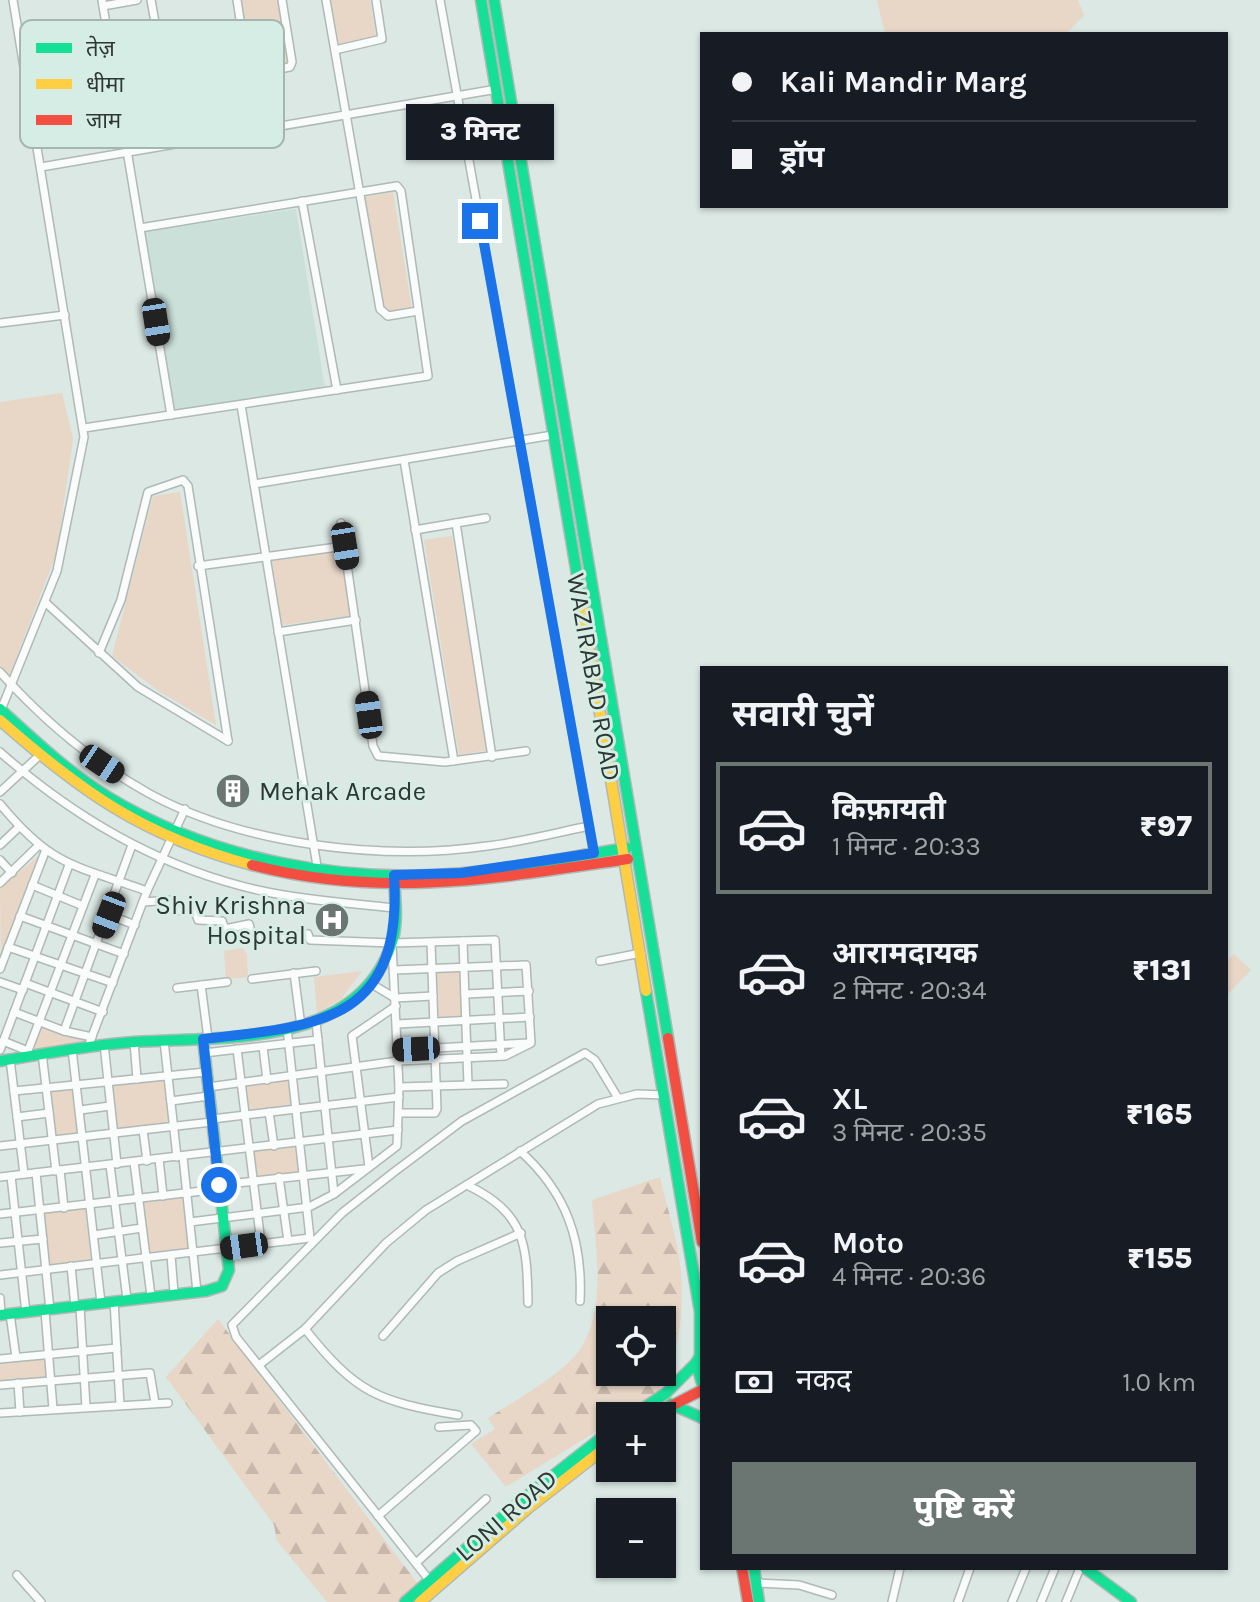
<!DOCTYPE html>
<html lang="hi">
<head>
<meta charset="utf-8">
<style>
	:root { --surface:#171b24; --page:#242831; --text:#f1f3f6; --muted:#9ea1a6; --line:#363941; --accent:#6b7572 }
	body { margin:0; font-family:Karla,"Noto Sans Devanagari",sans-serif; background:var(--page); color:var(--text); height:100vh; display:flex; flex-direction:column; font-size:30px; white-space:nowrap }
	* { box-sizing:border-box; margin:0 }
	p { font-size:26px; color:var(--muted) }
	.icon { flex:none; width:44px; height:44px; fill:none; stroke:currentColor; stroke-width:2; stroke-linecap:round; stroke-linejoin:round }
	.map { position:relative; flex:1; overflow:hidden }
	.drawer { position:absolute; left:700px; top:666px; width:528px; height:904px; display:flex; flex-direction:column; background:var(--surface); border-radius:0px; box-shadow:0 2px 6px #0004 }
	.drawer>* { flex:none }
	.hud { position:absolute; left:700px; top:32px; width:528px; height:176px; border-radius:0px; box-shadow:0 2px 6px #0004; display:grid; align-content:center; height:176px; padding:0 32px; background:var(--surface) }
	.controls { position:absolute; left:596px; top:1306px; display:grid; gap:16px }
	.controls a { display:grid; place-items:center; width:80px; height:80px; border-radius:0px; background:var(--surface); box-shadow:0 2px 6px #0004; font-size:40px }
	.end { position:absolute; width:36px; height:36px; margin:-18px; border:10px solid #1a73e8; background:#fff; box-shadow:0 0 0 4px #fff }
	.from { border-radius:50% }
	.bubble { position:absolute; height:56px; border-radius:0px; background:var(--surface); box-shadow:0 2px 6px #0004; font-size:26px; font-weight:800; line-height:56px; text-align:center }
	.car { position:absolute; width:24px; height:48px; margin:-24px -12px; border-radius:10px; box-shadow:0 0 6px 2px #0007; background:linear-gradient(#222 24%,#8ab4d8 0 40%,#222 0 76%,#8ab4d8 0 86%,#222 0) }
	.hud b { display:flex; align-items:center; gap:28px; height:76px; font-size:30px }
	.hud b+b { border-top:2px solid var(--line) }
	.hud i { width:20px; height:20px; background:var(--text) }
	ul { padding:0; list-style:none }
	li { display:flex; align-items:center; gap:24px; height:132px; margin:0 16px 12px; padding:0 16px; border:4px solid transparent; border-radius:0px }
	li div { flex:1 }
	li b { display:block; font-size:30px }
	li em { font-style:normal; font-weight:800 }
	li.selected { border-color:var(--accent) }
	li>.icon { width:72px; height:72px; stroke-width:1.5 }
	h2 { padding:0 32px; font-size:36px; line-height:96px }
	.pay { display:flex; align-items:center; gap:20px; height:88px; padding:0 32px; font-size:30px }
	.pay p { margin-inline-start:auto }
	.cta { display:flex; gap:16px; margin-top:auto; padding:16px 32px }
	.cta a { flex:1; height:92px; border-radius:0px; background:var(--accent); color:#fff; font-size:32px; font-weight:800; line-height:92px; text-align:center }
	.map>svg:first-child { display:block }
	.built { fill:#cae0d9 }
	.green { fill:#e8d6c6 }
	.forest { fill:url(#forest-firs); fill-rule:evenodd }
	.lines { fill:none; stroke-linecap:round; stroke-linejoin:round }
	.street-casing { stroke:#afb9b6; stroke-width:10 }
	.fast-casing { stroke:#afb9b6; stroke-width:13 }
	.slow-casing { stroke:#afb9b6; stroke-width:13 }
	.jam-casing { stroke:#afb9b6; stroke-width:13 }
	.street { stroke:#fafcfb; stroke-width:7 }
	.fast { stroke:#16e098; stroke-width:10 }
	.slow { stroke:#ffcf43; stroke-width:10 }
	.jam { stroke:#f24e42; stroke-width:10 }
	.route { stroke:#1a73e8; stroke-width:10 }
	.labels { text-anchor:middle; stroke-width:6; stroke-linejoin:round; paint-order:stroke }
	.street-label { font-size:26px; fill:#2f3735; stroke:#d6ede5 }
	.poi-label { font-size:26px; fill:#2f3735; stroke:#d6ede5; text-anchor:start }
	.key { fill:#d6ede5; stroke:#a4b6b0; stroke-width:2 }
	.key-label { font-size:22px; fill:#2f3735 }
</style>
</head>
<body>
<div class="map">
<svg width="1260" height="1602" viewBox="0 0 1260 1602">
	<defs>
		<pattern id="forest-firs" width="22" height="20" patternUnits="userSpaceOnUse" patternTransform="scale(2)"><rect width="22" height="20" fill="#e8d6c6"/><path d="M5 1l3.5 6h-7zM16 11l3.5 6h-7z" fill="#c7b8ab"/></pattern>
	</defs>
	<rect width="100%" height="100%" fill="#dbe8e4"/>
	<polygon class="built" points="296,209 325,389 175,413 145,232"/>
	<g class="green">
		<polygon points="241,0 278,0 289,68 252,74"/>
		<polygon points="331,0 370,0 377,42 340,48"/>
		<polygon points="877,0 1078,0 1084,15 1066,34 885,34"/>
		<polygon points="393,192 412,310 384,315 365,197"/>
		<polygon points="62,393 73,439 57,552 8,679 0,671 0,402"/>
		<polygon points="180,492 216,725 160,692 112,656 153,496"/>
		<polygon points="452,536 487,750 459,755 424,540"/>
		<polygon points="340,551 350,616 282,625 272,561"/>
		<polygon points="41,854 1,959 0,888"/>
		<polygon points="243,948 247,955 248,977 226,979 224,951"/>
		<polygon points="1234,954 1251,970 1226,996 1226,962"/>
		<polygon points="462,969 464,1018 439,1019 437,971"/>
		<polygon points="362,971 341,999 317,1013 314,977"/>
		<polygon points="41,1025 87,1037 85,1046 34,1050"/>
		<polygon points="165,1078 171,1124 115,1130 110,1083"/>
		<polygon points="291,1079 294,1106 246,1112 243,1085"/>
		<polygon points="75,1086 80,1133 53,1135 48,1089"/>
		<polygon points="298,1145 302,1172 254,1178 251,1151"/>
		<polygon points="185,1196 191,1251 148,1256 142,1201"/>
		<polygon points="85,1207 91,1263 49,1267 43,1212"/>
		<polygon points="45,1356 48,1379 0,1383 0,1363"/>
	</g>
	<g class="forest">
		<path d="M660 1177C667 1209 679 1242 681 1274 685 1323 676 1416 610 1416V1423L506 1487 471 1444 495 1429 488 1418C515 1400 572 1370 585 1341 606 1299 595 1245 592 1200ZM610 1320H662V1372H610Z"/>
		<polygon points="218,1319 418,1584 399,1602 327,1602 277,1541 274,1525 166,1377"/>
	</g>
	<g class="lines">
		<g class="street-casing">
			<g id="street">
				<polyline points="102,0 171,415"/>
				<polyline points="151,0 165,78 171,86 177,87 290,67 292,62 282,0"/>
				<polyline points="237,0 257,130"/>
				<polyline points="326,0 380,309 388,316 418,311"/>
				<polyline points="440,0 594,853"/>
				<polyline points="103,6 137,0"/>
				<polyline points="158,40 196,40 204,83"/>
				<polyline points="335,50 382,39 376,0"/>
				<polyline points="22,53 109,40"/>
				<polyline points="41,167 497,89"/>
				<polyline points="302,201 337,390"/>
				<polyline points="0,323 65,315"/>
				<polyline points="241,405 318,872"/>
				<polyline points="84,428 428,376 401,191 397,186 140,228"/>
				<polyline points="404,460 454,761"/>
				<polyline points="254,484 553,435"/>
				<polyline points="341,523 373,746 378,756 445,762 526,751"/>
				<polyline points="456,523 486,518"/>
				<polyline points="415,530 456,523 492,757"/>
				<polyline points="198,566 345,546"/>
				<polyline points="46,603 138,687 228,741"/>
				<polyline points="278,632 356,620"/>
				<polyline points="99,653 121,600 148,492 183,480 188,486 228,741"/>
				<path d="M0 672C43 720 94 763 150 794 244 845 382 861 487 846 521 842 555 833 589 826"/>
				<polyline points="1,710 57,571 84,437 13,0"/>
				<path d="M0 752C77 820 166 871 267 892 309 901 352 903 394 908"/>
				<polyline points="0,792 42,753"/>
				<path d="M0 804C52 867 74 865 147 891"/>
				<polyline points="0,845 19,827"/>
				<polyline points="0,860 12,873"/>
				<polyline points="0,883 38,846"/>
				<polyline points="32,885 83,906"/>
				<polyline points="143,902 173,900 175,911 194,908 198,920 222,921 225,929 249,924 253,939 308,934 310,940 392,943 495,940 501,1056"/>
				<polyline points="109,915 135,925"/>
				<polyline points="20,916 124,954"/>
				<polyline points="463,941 468,1085"/>
				<polyline points="8,947 113,983"/>
				<polyline points="600,961 641,953"/>
				<polyline points="0,969 45,852"/>
				<polyline points="294,973 301,1026"/>
				<polyline points="252,979 316,971"/>
				<polyline points="0,982 23,990"/>
				<polyline points="25,983 103,1012"/>
				<polyline points="370,983 395,998 433,996"/>
				<polyline points="201,985 208,1038"/>
				<polyline points="177,988 227,982"/>
				<polyline points="465,994 529,991"/>
				<polyline points="14,1012 64,1031 92,1037"/>
				<polyline points="397,1024 530,1017"/>
				<polyline points="64,1031 132,845"/>
				<polyline points="3,1041 28,1051"/>
				<polyline points="164,1041 177,1157"/>
				<polyline points="134,1042 137,1079"/>
				<polyline points="104,1044 117,1164"/>
				<polyline points="88,1047 147,891 185,809"/>
				<polyline points="263,1047 267,1080"/>
				<polyline points="72,1049 101,1303"/>
				<polyline points="237,1049 261,1243"/>
				<polyline points="0,1050 69,865"/>
				<polyline points="398,1050 529,1043"/>
				<polyline points="42,1053 56,1171"/>
				<polyline points="204,1053 318,1040"/>
				<polyline points="26,1056 95,875"/>
				<polyline points="10,1059 24,1174"/>
				<polyline points="208,1087 398,1061 505,1056 531,1043 526,965 394,970"/>
				<polyline points="399,1087 504,1084"/>
				<polyline points="14,1091 206,1072"/>
				<polyline points="171,1101 209,1096"/>
				<polyline points="80,1110 110,1106"/>
				<polyline points="269,1112 274,1146"/>
				<polyline points="399,1113 435,1113 437,1109 431,943"/>
				<polyline points="17,1117 49,1113"/>
				<polyline points="212,1119 399,1097"/>
				<polyline points="143,1130 147,1161"/>
				<polyline points="0,1146 212,1122"/>
				<path d="M520 1151C566 1192 583 1240 580 1301"/>
				<polyline points="183,1157 197,1292"/>
				<polyline points="159,1159 163,1196"/>
				<polyline points="134,1162 151,1296"/>
				<polyline points="110,1165 127,1299"/>
				<polyline points="369,1167 352,1036 396,1006"/>
				<polyline points="60,1170 64,1208"/>
				<polyline points="36,1173 50,1310"/>
				<polyline points="11,1176 26,1313"/>
				<polyline points="0,1177 398,1130"/>
				<polyline points="279,1177 288,1241"/>
				<polyline points="219,1185 364,1169"/>
				<path d="M467 1185C525 1213 527 1243 528 1303"/>
				<polyline points="334,1194 397,1146 399,1087 392,945"/>
				<polyline points="0,1214 220,1189"/>
				<polyline points="190,1222 309,1207 334,1194 316,1022"/>
				<polyline points="94,1235 142,1228"/>
				<polyline points="0,1243 43,1239"/>
				<polyline points="171,1255 174,1293"/>
				<polyline points="71,1266 75,1307"/>
				<polyline points="0,1275 310,1238 287,1028"/>
				<polyline points="0,1298 1,1315"/>
				<polyline points="114,1301 120,1405"/>
				<polyline points="80,1307 86,1407"/>
				<polyline points="45,1311 53,1409"/>
				<polyline points="10,1314 16,1357"/>
				<path d="M305 1329C357 1394 377 1401 458 1415"/>
				<polyline points="383,1336 438,1273 457,1261 521,1233"/>
				<polyline points="0,1359 117,1348"/>
				<polyline points="259,1365 305,1329 386,1243 426,1210 598,1104 637,1094 664,1095"/>
				<polyline points="18,1383 20,1412"/>
				<polyline points="0,1385 150,1373 155,1403"/>
				<polyline points="0,1413 168,1403"/>
				<polyline points="378,1516 476,1431 471,1425 439,1427"/>
				<polyline points="416,1563 486,1499"/>
				<polyline points="17,1575 41,1602"/>
				<polyline points="430,1581 236,1337 232,1325 342,1213 394,1172 462,1121 585,1053 595,1060 618,1098"/>
				<polyline points="756,1583 799,1585 832,1595"/>
				<polyline points="892,1602 900,1568"/>
				<polyline points="958,1602 970,1568"/>
				<polyline points="1012,1602 1026,1568"/>
				<polyline points="1041,1602 1055,1568"/>
				<polyline points="1066,1602 1080,1568"/>
			</g>
		</g>
		<g class="fast-casing">
			<g id="fast">
				<polyline points="481,0 581,599"/>
				<polyline points="494,0 668,1038"/>
				<path d="M0 709C34 740 69 773 108 797 212 860 344 884 465 873 519 868 573 856 627 848"/>
				<polyline points="646,991 700,1312 700,1355"/>
				<path d="M0 1061C44 1054 89 1045 134 1042 224 1036 361 1049 393 939 398 920 395 897 394 878"/>
				<polyline points="0,1315 206,1291 222,1286 229,1270 203,1039"/>
				<polyline points="702,1352 696,1363 702,1383"/>
				<polyline points="671,1404 702,1418"/>
				<polyline points="632,1416 666,1393 696,1363"/>
				<polyline points="754,1568 759,1602"/>
				<polyline points="1085,1568 1131,1602"/>
				<polyline points="405,1602 523,1499 610,1431"/>
			</g>
		</g>
		<g class="slow-casing">
			<g id="slow">
				<polyline points="581,599 646,991"/>
				<path d="M0 720C83 793 144 836 252 865"/>
				<polyline points="420,1602 527,1509 610,1444"/>
			</g>
		</g>
		<g class="jam-casing">
			<g id="jam">
				<path d="M252 865C383 899 498 878 628 859"/>
				<polyline points="668,1038 702,1242"/>
				<polyline points="652,1416 702,1390"/>
				<polyline points="742,1568 748,1602"/>
			</g>
		</g>
		<use href="#street" class="street"/>
		<use href="#fast" class="fast"/>
		<use href="#slow" class="slow"/>
		<use href="#jam" class="jam"/>
	</g>
	<g class="lines">
		<path class="route" d="M219 1185 203 1039C322 1026 403 1021 394 875L461 873 594 853 480 221"/>
	</g>
	<defs>
		<g id="building-disc" transform="scale(1.8)"><circle r="9.5" fill="#6b7572" stroke="#d6ede5"/><path d="M-4-6H4V6H1V3H-1V6H-4ZM-2.5-4.3h1.7v1.8h-1.7ZM.8-4.3h1.7v1.8H.8ZM-2.5-1h1.7V.8h-1.7ZM.8-1h1.7V.8H.8Z" fill="#fff"/></g>
		<g id="hospital-disc" transform="scale(1.8)"><circle r="9.5" fill="#6b7572" stroke="#d6ede5"/><path d="M-5-5h3v3.5h4V-5h3V5h-3V1.5h-4V5h-3Z" fill="#fff"/></g>
	</defs>
	<g fill-rule="evenodd">
		<use href="#building-disc" x="233" y="791"/>
		<use href="#hospital-disc" x="332" y="920"/>
	</g>
	<g class="labels">
		<g class="street-label">
			<text transform="translate(594 677) rotate(80)" y="9">WAZIRABAD ROAD</text>
			<text transform="translate(506 1515) rotate(-41)" y="9">LONI ROAD</text>
		</g>
		<g class="poi-label">
			<text x="259" y="800">Mehak Arcade</text>
			<text x="306" y="914" text-anchor="end">Shiv Krishna<tspan x="306" dy="30">Hospital</tspan></text>
		</g>
	</g>
	<rect x="20" y="20" width="264" height="128" rx="12" class="key"/>
	<rect x="36" y="43" width="36" height="10" fill="#16e098"/>
	<rect x="36" y="79" width="36" height="10" fill="#ffcf43"/>
	<rect x="36" y="115" width="36" height="10" fill="#f24e42"/>
	<g class="key-label">
		<text x="86" y="56">तेज़</text>
		<text x="86" y="92">धीमा</text>
		<text x="86" y="128">जाम</text>
	</g>
</svg>
<div class="controls">
<a><svg class="icon" aria-label="locate" viewBox="0 0 24 24"><circle cx="12" cy="12" r="6"/><path d="M12 2v4M12 18v4M2 12h4M18 12h4"/></svg></a>
<a>+</a>
<a>−</a>
</div>
<i class="end from" style="left:219px;top:1185px"></i>
<i class="end" style="left:480px;top:221px"></i>
<div class="bubble" style="left:406px;top:104px;width:148px">3 मिनट</div>
<i class="car" style="left:156px;top:322px;rotate:171deg"></i>
<i class="car" style="left:345px;top:546px;rotate:171deg"></i>
<i class="car" style="left:369px;top:715px;rotate:352deg"></i>
<i class="car" style="left:102px;top:764px;rotate:124deg"></i>
<i class="car" style="left:109px;top:915px;rotate:201deg"></i>
<i class="car" style="left:416px;top:1049px;rotate:267deg"></i>
<i class="car" style="left:244px;top:1246px;rotate:262deg"></i>
<div class="hud">
<b><i class="from"></i>Kali Mandir Marg</b>
<b><i></i>ड्रॉप</b>
</div>
<section class="drawer">
<h2>सवारी चुनें</h2>
<ul>
<li class="selected"><svg class="icon" aria-label="car" viewBox="0 0 24 24"><path d="M5 17H2v-5l4-1 3-4h7l3 4 3 1v5h-3M9 17h6M6 11h13"/><circle cx="7" cy="17" r="2"/><circle cx="17" cy="17" r="2"/></svg><div><b>किफ़ायती</b><p>1 मिनट · 20:33</p></div><em>₹97</em></li>
<li><svg class="icon" aria-label="car" viewBox="0 0 24 24"><path d="M5 17H2v-5l4-1 3-4h7l3 4 3 1v5h-3M9 17h6M6 11h13"/><circle cx="7" cy="17" r="2"/><circle cx="17" cy="17" r="2"/></svg><div><b>आरामदायक</b><p>2 मिनट · 20:34</p></div><em>₹131</em></li>
<li><svg class="icon" aria-label="car" viewBox="0 0 24 24"><path d="M5 17H2v-5l4-1 3-4h7l3 4 3 1v5h-3M9 17h6M6 11h13"/><circle cx="7" cy="17" r="2"/><circle cx="17" cy="17" r="2"/></svg><div><b>XL</b><p>3 मिनट · 20:35</p></div><em>₹165</em></li>
<li><svg class="icon" aria-label="car" viewBox="0 0 24 24"><path d="M5 17H2v-5l4-1 3-4h7l3 4 3 1v5h-3M9 17h6M6 11h13"/><circle cx="7" cy="17" r="2"/><circle cx="17" cy="17" r="2"/></svg><div><b>Moto</b><p>4 मिनट · 20:36</p></div><em>₹155</em></li>
</ul>
<div class="pay"><svg class="icon" aria-label="cash" viewBox="0 0 24 24"><path d="M3 7h18v10H3z"/><circle cx="12" cy="12" r="2"/></svg>नकद<p>1.0 km</p></div>
<div class="cta"><a>पुष्टि करें</a></div>
</section>
</div>
</body>
</html>
